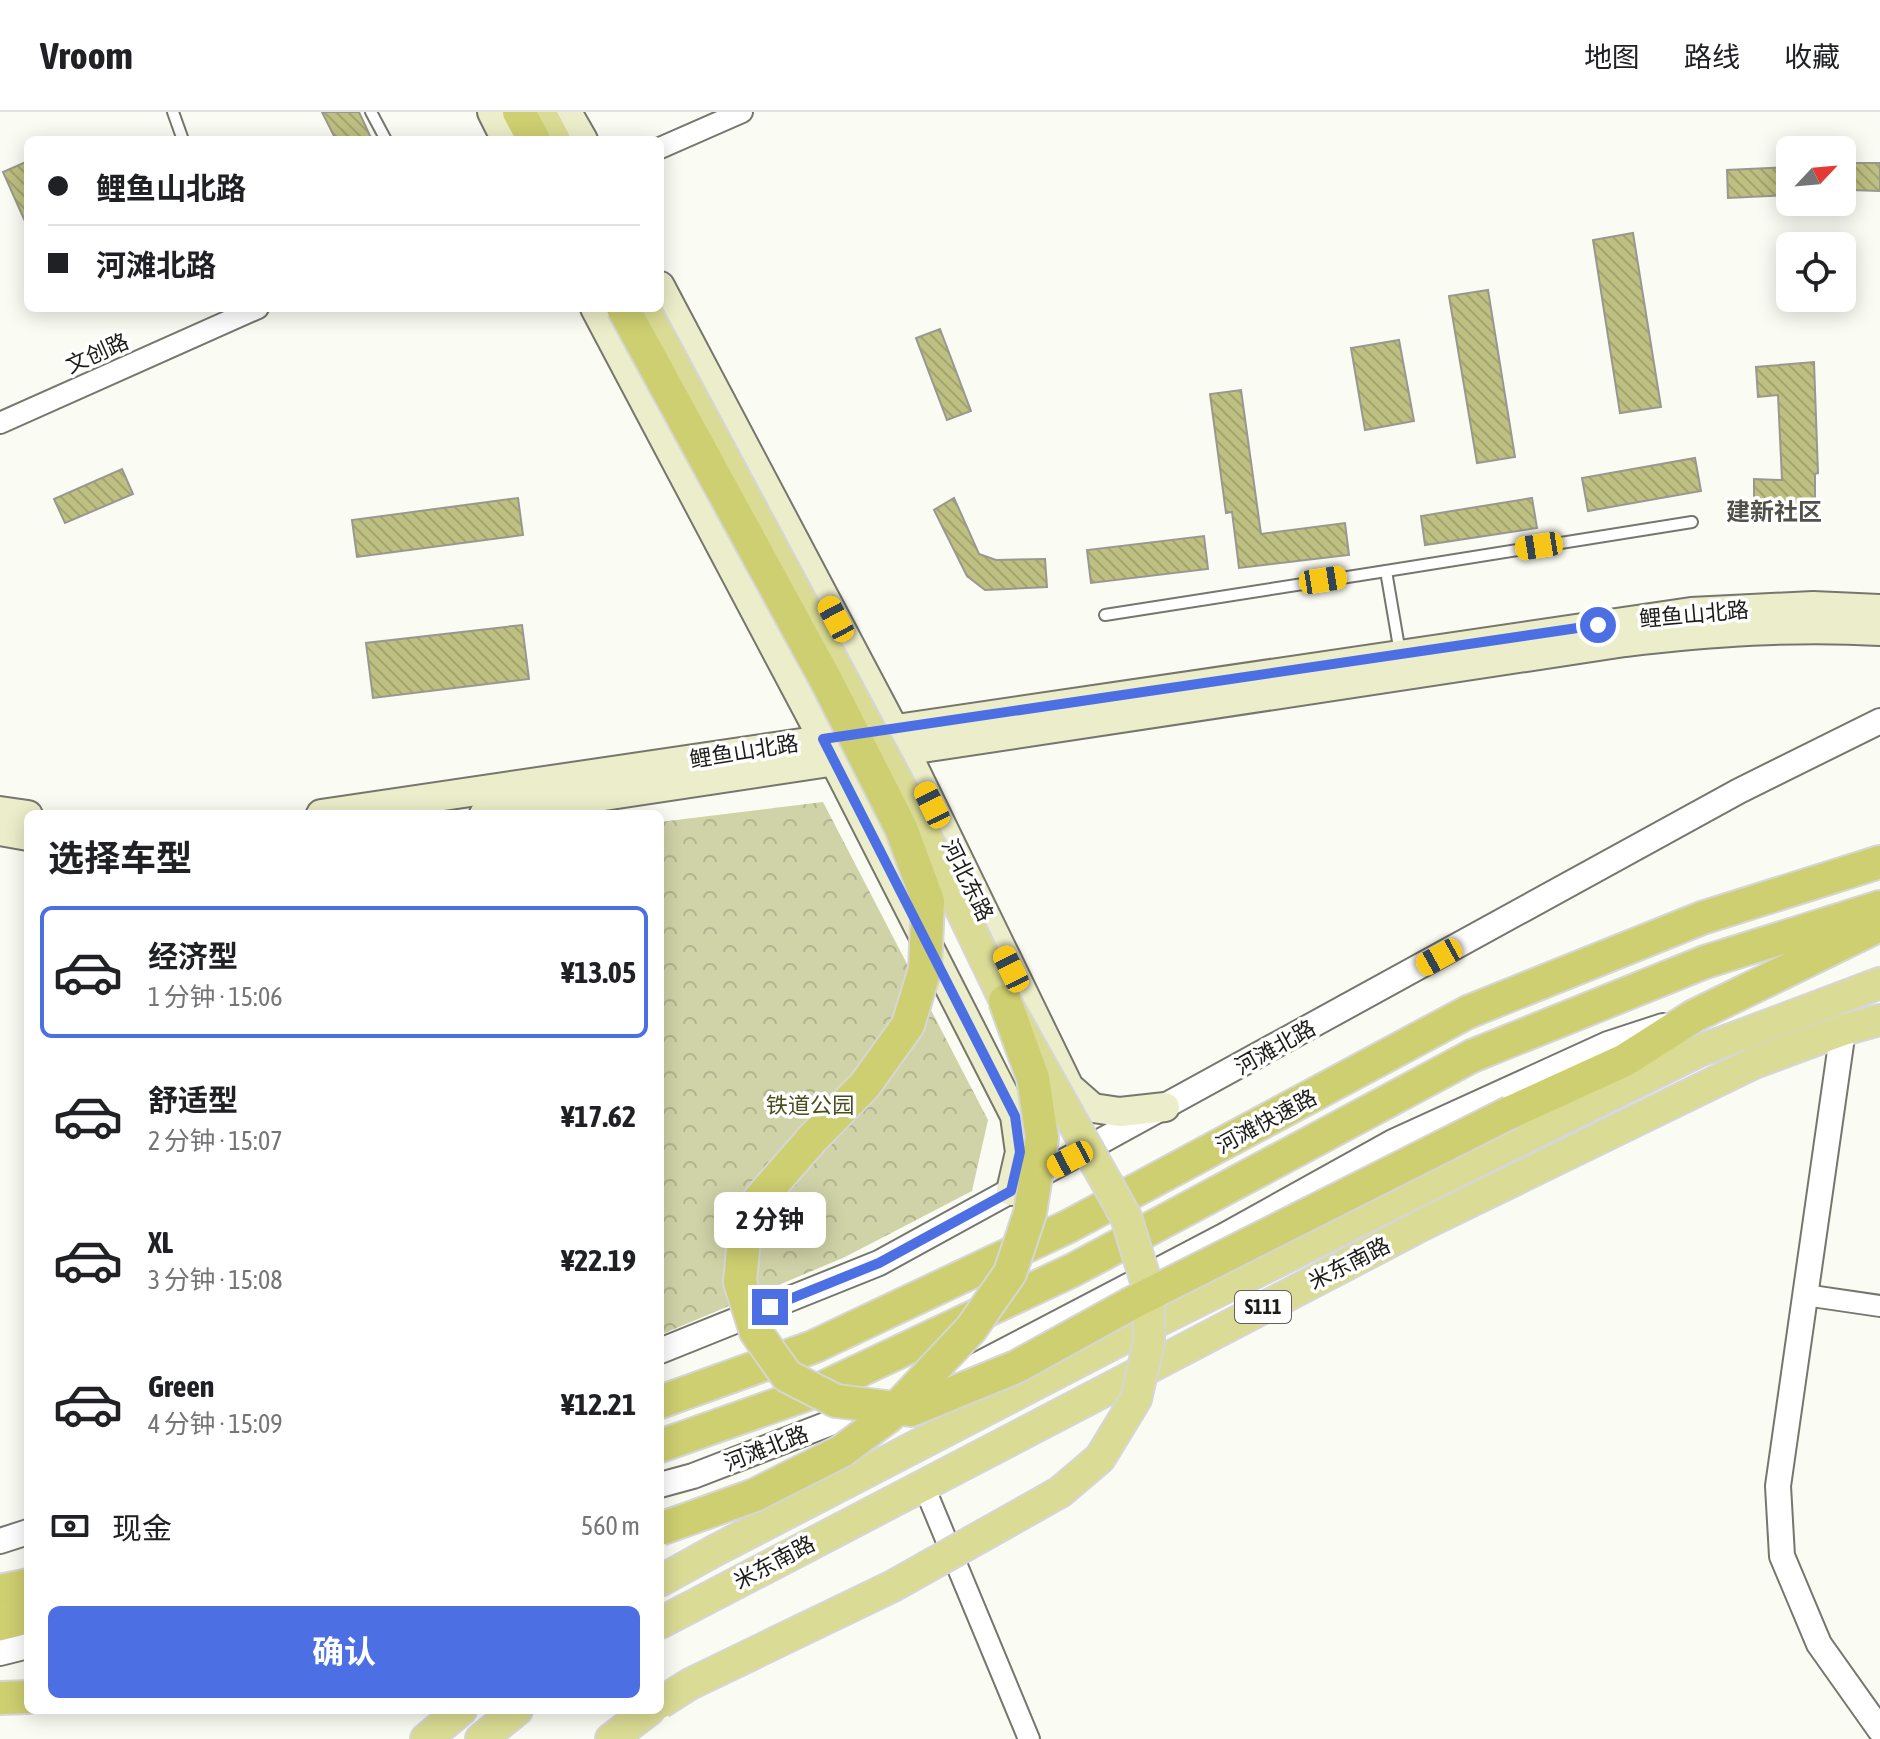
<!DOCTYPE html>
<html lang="zh">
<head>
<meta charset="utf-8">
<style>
	:root { --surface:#fff; --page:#f2f2f2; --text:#202124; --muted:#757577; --line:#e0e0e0; --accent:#4c70e3 }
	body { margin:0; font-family:"Asap Condensed","Noto Sans SC",sans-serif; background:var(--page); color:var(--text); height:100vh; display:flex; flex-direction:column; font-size:30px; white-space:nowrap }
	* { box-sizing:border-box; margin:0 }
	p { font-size:26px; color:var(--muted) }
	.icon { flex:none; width:44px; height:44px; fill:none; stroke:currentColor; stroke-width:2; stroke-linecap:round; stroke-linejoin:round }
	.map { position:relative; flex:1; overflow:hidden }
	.side { position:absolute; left:24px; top:698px; width:640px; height:904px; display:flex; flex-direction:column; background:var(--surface); border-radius:12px; box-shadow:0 4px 20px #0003 }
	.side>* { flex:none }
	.hud { position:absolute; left:24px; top:24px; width:640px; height:176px; border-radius:12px; box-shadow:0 4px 20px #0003; display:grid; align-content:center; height:176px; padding:0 24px; background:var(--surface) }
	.needle { width:52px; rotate:64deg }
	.tools { position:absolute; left:1776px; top:24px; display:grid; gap:16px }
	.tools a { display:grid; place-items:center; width:80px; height:80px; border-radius:12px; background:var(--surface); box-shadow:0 4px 20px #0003; font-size:40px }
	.end { position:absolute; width:36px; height:36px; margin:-18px; border:10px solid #4c70e3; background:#fff; box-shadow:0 0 0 4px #fff }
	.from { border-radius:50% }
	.bubble { position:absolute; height:56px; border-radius:12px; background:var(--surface); box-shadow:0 4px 20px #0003; font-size:26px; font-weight:700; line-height:56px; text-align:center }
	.car { position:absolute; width:24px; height:48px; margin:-24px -12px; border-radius:10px; box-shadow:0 0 6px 2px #0007; background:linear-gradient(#f5c518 24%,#345 0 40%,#f5c518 0 76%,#345 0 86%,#f5c518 0) }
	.hud b { display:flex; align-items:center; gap:28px; height:76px; font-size:30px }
	.hud b+b { border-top:2px solid var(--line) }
	.hud i { width:20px; height:20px; background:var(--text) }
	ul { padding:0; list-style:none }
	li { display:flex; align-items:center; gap:24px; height:132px; margin:0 16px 12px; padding:0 8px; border:4px solid transparent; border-radius:12px }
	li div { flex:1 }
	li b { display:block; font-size:30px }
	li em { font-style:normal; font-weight:700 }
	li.current { border-color:var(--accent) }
	li>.icon { width:72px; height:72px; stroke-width:1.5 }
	h2 { padding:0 24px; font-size:36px; line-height:96px }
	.pay { display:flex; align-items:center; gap:20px; height:88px; padding:0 24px; font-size:30px }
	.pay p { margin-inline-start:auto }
	.action { display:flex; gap:16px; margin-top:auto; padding:16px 24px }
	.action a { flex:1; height:92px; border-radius:12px; background:var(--accent); color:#fff; font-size:32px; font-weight:700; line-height:92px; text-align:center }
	header { display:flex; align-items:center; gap:48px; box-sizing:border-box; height:112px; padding:0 40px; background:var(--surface); border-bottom:2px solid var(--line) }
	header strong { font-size:38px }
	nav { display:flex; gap:44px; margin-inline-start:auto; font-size:28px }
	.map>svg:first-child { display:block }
	.forest { fill:url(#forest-crowns) }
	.building { fill:url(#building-back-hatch); stroke:#989890; stroke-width:2 }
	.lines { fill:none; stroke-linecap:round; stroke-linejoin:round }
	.service-casing { stroke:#76766e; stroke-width:14 }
	.minor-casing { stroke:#76766e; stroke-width:24 }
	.tertiary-casing { stroke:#76766e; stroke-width:28 }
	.secondary-casing { stroke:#76766e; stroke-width:32 }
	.primary-casing { stroke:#d6d6d6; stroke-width:34 }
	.trunk-casing { stroke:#d6d6d6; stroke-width:36 }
	.service { stroke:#fff; stroke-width:10 }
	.minor { stroke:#fff; stroke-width:20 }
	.tertiary { stroke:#fff; stroke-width:24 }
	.secondary { stroke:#ecedca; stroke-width:28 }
	.primary { stroke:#dadb94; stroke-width:30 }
	.trunk { stroke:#cecf70; stroke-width:32 }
	.primary-bridge-casing { stroke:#d6d6d6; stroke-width:34; stroke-linecap:butt }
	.trunk-bridge-casing { stroke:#d6d6d6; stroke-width:36; stroke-linecap:butt }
	.primary-bridge { stroke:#dadb94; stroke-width:30 }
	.trunk-bridge { stroke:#cecf70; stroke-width:32 }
	.route { stroke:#4c70e3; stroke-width:10 }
	.labels { text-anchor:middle; stroke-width:7; stroke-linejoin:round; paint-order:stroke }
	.shield { fill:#fff; stroke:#60605e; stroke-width:2 }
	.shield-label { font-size:20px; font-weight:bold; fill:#1c1c19 }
	.street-label { font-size:22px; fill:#1c1c19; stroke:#fff }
	.park-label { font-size:22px; fill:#4c4d1d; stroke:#fff }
	.neighbourhood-label { font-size:24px; font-weight:bold; fill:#51514a; stroke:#fff }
</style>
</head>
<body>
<header>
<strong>Vroom</strong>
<nav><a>地图</a><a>路线</a><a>收藏</a></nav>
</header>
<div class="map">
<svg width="1880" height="1627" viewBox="0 0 1880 1627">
	<defs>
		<pattern id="forest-crowns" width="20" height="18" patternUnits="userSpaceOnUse" patternTransform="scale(2)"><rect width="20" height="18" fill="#d0d2a7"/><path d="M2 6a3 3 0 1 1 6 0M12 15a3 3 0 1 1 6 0" fill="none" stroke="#b2b48f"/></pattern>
		<pattern id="building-back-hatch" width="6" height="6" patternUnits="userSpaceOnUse" patternTransform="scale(2)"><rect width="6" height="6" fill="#bec081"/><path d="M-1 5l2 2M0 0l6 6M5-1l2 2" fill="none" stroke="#a3a46f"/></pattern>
	</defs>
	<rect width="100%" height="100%" fill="#fafbf2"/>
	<polygon class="forest" points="823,690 988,1008 972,1079 845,1145 660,1223 660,710"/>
	<g class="building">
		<polygon points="322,0 359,0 372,28 336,28"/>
		<polygon points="28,49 28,116 3,60"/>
		<polygon points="1853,51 1880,51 1880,79 1852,78"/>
		<polygon points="1790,55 1790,83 1728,86 1727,58"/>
		<polygon points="1633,121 1661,295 1620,301 1593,128"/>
		<polygon points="1488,178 1515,345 1477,351 1449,184"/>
		<polygon points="940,217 971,299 947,308 916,226"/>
		<polygon points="1399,228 1414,309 1365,318 1351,236"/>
		<polygon points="1814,250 1818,361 1815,362 1815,402 1754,401 1754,367 1782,368 1778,283 1758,285 1756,255"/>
		<polygon points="1241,278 1261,422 1345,411 1349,443 1239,456 1232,400 1226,401 1210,282"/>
		<polygon points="1695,346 1701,379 1588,399 1582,366"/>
		<polygon points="122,357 133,382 65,411 54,387"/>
		<polygon points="518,386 523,423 357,445 352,408"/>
		<polygon points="954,386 979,442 996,448 1045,447 1047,475 985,478 967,464 934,398"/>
		<polygon points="1532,386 1537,416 1425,433 1421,404"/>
		<polygon points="1204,424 1208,457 1091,471 1087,438"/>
		<polygon points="522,513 529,567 373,586 366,531"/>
	</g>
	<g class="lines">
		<g class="service-casing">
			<g id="service">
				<polyline points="173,0 183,28"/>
				<polyline points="371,0 386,28"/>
				<polyline points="1105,503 1386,459"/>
				<polyline points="1400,541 1386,459 1692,410"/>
			</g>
		</g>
		<g class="minor-casing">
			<g id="minor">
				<polyline points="660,36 742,0"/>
				<polyline points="0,311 258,196"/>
				<polyline points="1805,1183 1880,1194"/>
				<polyline points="923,1372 1029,1627"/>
			</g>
		</g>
		<g class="tertiary-casing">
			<g id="tertiary">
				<polyline points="1843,918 1778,1374 1782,1444 1819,1532 1880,1618"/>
				<polyline points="660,1239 879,1151 1739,679 1880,609"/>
				<polyline points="940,1269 966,1259 1222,1125 1393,1030 1608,932 1663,914"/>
				<polyline points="660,1373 693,1364 872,1295"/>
				<polyline points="0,1429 28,1420"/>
				<polyline points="0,1541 28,1534"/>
			</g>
		</g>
		<g class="secondary-casing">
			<g id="secondary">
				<polyline points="492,0 506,28"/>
				<polyline points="567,0 583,28"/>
				<polyline points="660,174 905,638 1069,975 1093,996 1120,1000 1165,995"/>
				<polyline points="595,196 823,627 1015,1004 1020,1040 1011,1079"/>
				<polyline points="0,699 28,703"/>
				<polyline points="321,702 1691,500 1813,494 1880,497"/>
				<path d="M484 702 1625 530C1713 520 1792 514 1880 519"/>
				<polyline points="0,719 28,724"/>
			</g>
		</g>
		<g class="primary-casing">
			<g id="primary">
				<polyline points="540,0 555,28"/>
				<polyline points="660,1469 716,1438 1130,1223 1699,939 1880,871"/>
				<polyline points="660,1511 1426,1111 1754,951 1843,918 1880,908"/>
				<polyline points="426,1627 461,1598"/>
				<polyline points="481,1627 517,1598"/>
				<polyline points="611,1627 649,1598"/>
			</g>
		</g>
		<g class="trunk-casing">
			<g id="trunk">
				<polyline points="519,0 534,28"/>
				<polyline points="1511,1000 1625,948 1694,904 1880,813"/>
				<polyline points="660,1290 813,1235 1069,1114 1468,900 1702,806 1880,750"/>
				<polyline points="660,1334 816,1279 1073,1158 1472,944 1705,850 1880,795"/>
				<polyline points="0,1479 28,1473"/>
				<polyline points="0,1512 28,1505"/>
				<polyline points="0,1586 28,1585"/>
			</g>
		</g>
		<use href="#service" class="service"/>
		<use href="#minor" class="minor"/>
		<use href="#tertiary" class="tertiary"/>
		<use href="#secondary" class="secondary"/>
		<use href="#primary" class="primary"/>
		<use href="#trunk" class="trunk"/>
		<g class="primary-bridge-casing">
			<polyline id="primary-bridge" points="644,196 916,704 1005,889 1126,1105 1149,1179 1149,1230 1136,1287 1100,1346 1060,1380 893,1474 690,1572 660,1591"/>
		</g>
		<g class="trunk-bridge-casing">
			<g id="trunk-bridge">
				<polyline points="623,196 827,570 901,716 928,789 925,857 908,913 865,973 813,1026 758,1089 744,1127 740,1170 756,1220 787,1264 836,1289 911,1298 1016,1255 1132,1191 1511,1000"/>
				<polyline points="660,1417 755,1383 842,1339 889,1304 971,1217 1010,1161 1030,1101 1042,1026 1033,966 1005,889"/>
			</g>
		</g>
		<use href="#primary-bridge" class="primary-bridge"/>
		<use href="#trunk-bridge" class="trunk-bridge"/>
	</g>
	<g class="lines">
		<polyline class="route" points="770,1195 879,1151 1011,1079 1020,1040 1015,1004 823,627 1598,513"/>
	</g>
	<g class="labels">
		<rect class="shield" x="1235" y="1179" width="56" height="32" rx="6"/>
		<g class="shield-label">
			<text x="1263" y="1202">S111</text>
		</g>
		<g class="street-label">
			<text transform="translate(97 241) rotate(-24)" y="8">文创路</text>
			<text transform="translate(1694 502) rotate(-5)" y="8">鲤鱼山北路</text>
			<text transform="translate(744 639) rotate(-9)" y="8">鲤鱼山北路</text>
			<text transform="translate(968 768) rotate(64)" y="8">河北东路</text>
			<text transform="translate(1275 935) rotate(-29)" y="8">河滩北路</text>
			<text transform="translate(1266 1009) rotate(-28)" y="8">河滩快速路</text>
			<text transform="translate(1349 1151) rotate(-27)" y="8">米东南路</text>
			<text transform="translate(766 1336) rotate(-21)" y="8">河滩北路</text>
			<text transform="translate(774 1450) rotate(-28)" y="8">米东南路</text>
		</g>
		<g class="park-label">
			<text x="810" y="1001">铁道公园</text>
		</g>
		<g class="neighbourhood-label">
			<text x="1774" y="408">建新社区</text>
		</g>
	</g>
</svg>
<div class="tools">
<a><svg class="needle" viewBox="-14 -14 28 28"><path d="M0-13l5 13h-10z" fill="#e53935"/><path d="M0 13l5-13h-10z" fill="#757577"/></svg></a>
<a><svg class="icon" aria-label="locate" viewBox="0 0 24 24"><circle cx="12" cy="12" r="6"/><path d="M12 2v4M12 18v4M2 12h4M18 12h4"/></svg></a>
</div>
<i class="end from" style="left:1598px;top:513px"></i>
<i class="end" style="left:770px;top:1195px"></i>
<div class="bubble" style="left:714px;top:1080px;width:112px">2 分钟</div>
<i class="car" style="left:1539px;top:434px;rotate:261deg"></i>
<i class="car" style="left:1323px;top:468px;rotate:81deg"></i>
<i class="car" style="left:836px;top:507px;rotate:332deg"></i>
<i class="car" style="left:932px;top:693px;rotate:334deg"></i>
<i class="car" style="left:1439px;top:845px;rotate:241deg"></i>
<i class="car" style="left:1011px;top:857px;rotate:334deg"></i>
<i class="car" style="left:1070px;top:1047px;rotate:242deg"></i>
<div class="hud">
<b><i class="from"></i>鲤鱼山北路</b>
<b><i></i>河滩北路</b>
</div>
<section class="side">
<h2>选择车型</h2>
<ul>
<li class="current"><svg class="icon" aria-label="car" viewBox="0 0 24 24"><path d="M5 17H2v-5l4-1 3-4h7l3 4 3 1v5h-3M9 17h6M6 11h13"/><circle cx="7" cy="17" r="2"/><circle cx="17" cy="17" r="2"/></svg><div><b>经济型</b><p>1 分钟 · 15:06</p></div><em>¥13.05</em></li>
<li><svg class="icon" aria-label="car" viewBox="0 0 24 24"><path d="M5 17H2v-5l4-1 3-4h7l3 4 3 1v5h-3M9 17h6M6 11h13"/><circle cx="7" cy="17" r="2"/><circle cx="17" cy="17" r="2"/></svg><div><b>舒适型</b><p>2 分钟 · 15:07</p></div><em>¥17.62</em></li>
<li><svg class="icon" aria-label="car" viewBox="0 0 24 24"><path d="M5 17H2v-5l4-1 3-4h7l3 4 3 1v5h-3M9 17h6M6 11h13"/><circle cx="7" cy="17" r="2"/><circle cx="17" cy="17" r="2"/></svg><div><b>XL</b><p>3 分钟 · 15:08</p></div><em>¥22.19</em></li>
<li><svg class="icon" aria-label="car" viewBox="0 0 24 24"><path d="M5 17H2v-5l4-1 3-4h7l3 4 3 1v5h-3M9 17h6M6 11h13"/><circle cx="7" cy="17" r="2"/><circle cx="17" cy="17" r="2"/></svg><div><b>Green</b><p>4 分钟 · 15:09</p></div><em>¥12.21</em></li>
</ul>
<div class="pay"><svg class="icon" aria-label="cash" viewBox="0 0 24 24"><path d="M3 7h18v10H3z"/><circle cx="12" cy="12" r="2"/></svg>现金<p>560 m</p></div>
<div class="action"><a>确认</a></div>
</section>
</div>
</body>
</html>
